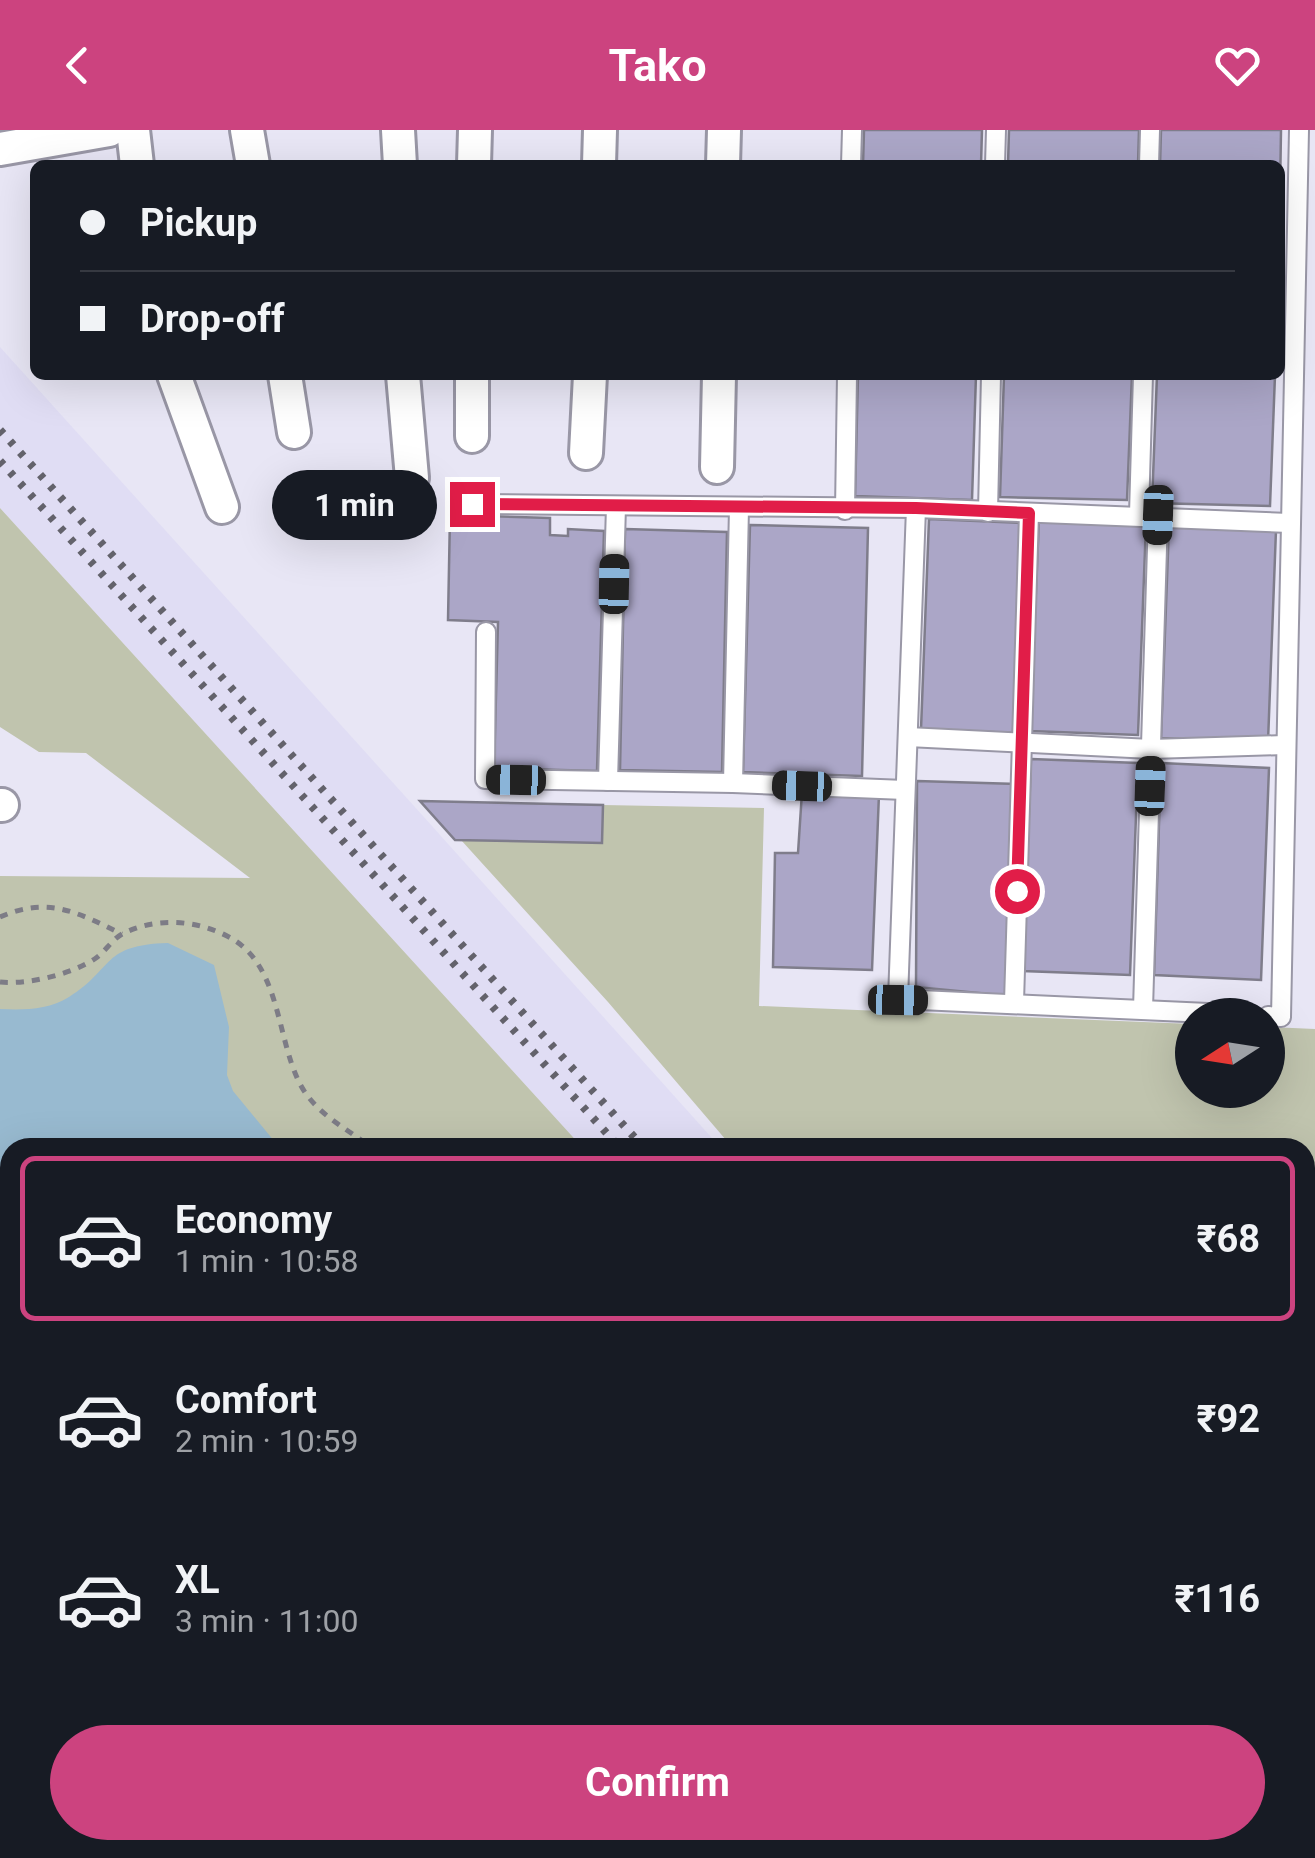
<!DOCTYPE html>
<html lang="en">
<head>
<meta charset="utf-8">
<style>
	:root { --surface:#171b24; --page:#20242c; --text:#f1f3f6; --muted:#9ea1a6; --line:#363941; --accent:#cc437f }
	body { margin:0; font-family:Roboto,sans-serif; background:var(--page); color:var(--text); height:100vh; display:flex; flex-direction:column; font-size:38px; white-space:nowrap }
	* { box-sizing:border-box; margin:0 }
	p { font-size:32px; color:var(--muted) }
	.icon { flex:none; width:55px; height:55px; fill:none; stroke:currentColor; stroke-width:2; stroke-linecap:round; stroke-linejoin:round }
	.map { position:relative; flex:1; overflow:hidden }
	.details { position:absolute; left:0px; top:1008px; width:1315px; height:722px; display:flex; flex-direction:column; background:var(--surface); border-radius:30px 30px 0 0; box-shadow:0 10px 40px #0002 }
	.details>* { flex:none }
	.guide { position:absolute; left:30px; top:30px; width:1255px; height:220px; border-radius:15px; box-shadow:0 10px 40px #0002; display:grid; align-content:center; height:220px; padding:0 50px; background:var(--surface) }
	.needle { width:65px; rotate:258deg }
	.controls { position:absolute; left:1175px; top:868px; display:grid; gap:20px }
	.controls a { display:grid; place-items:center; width:110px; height:110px; border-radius:50%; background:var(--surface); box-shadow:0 10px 40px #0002; font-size:50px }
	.end { position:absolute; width:45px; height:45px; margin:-22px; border:12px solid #e11d48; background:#fff; box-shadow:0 0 0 5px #fff }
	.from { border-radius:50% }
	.bubble { position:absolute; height:70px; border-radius:35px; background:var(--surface); box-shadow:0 10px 40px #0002; font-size:32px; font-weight:700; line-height:70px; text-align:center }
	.car { position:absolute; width:30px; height:60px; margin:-30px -15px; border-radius:12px; box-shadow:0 0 8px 2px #0007; background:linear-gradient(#222 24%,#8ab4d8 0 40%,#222 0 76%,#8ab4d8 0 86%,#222 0) }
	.guide b { display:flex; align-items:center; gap:35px; height:95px; font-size:38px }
	.guide b+b { border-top:2px solid var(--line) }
	.guide i { width:25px; height:25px; background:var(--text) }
	ul { padding:18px 0 0; list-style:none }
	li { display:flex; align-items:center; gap:30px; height:165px; margin:0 20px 15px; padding:0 30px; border:5px solid transparent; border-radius:15px }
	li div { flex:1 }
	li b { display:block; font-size:38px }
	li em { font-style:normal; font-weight:700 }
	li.current { border-color:var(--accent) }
	li>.icon { width:90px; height:90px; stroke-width:1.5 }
	.cta { display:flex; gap:20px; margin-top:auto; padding:20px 50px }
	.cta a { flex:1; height:115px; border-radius:60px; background:var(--accent); color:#fff; font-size:40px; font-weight:700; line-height:115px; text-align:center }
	header { display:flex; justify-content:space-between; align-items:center; height:130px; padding:0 50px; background:var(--accent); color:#fff; font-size:45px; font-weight:700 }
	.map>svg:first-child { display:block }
	.built { fill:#e0ddf4 }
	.green { fill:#c0c4ae }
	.water { fill:#98bad0 }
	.building { fill:#aba6c7; stroke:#7f7d8b; stroke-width:2.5 }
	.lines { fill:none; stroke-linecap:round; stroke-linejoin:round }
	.service-casing { stroke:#9997a6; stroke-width:22 }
	.minor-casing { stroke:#9997a6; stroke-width:38 }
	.path { stroke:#7d7c86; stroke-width:5; stroke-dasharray:8 8; stroke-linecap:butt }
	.service { stroke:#fff; stroke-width:18 }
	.minor { stroke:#fff; stroke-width:32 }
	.rail { stroke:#63626b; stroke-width:8; stroke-dasharray:5 10; stroke-linecap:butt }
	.route { stroke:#e11d48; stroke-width:12 }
</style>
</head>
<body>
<header><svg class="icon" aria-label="back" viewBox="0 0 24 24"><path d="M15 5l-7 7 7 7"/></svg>Tako<svg class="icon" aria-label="heart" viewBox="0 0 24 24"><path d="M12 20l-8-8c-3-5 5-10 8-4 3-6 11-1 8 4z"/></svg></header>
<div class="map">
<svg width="1315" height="1728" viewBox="0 0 1315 1728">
	<rect width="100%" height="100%" fill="#e8e6f5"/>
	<g class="built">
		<polygon points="0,217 423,686 720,1017 582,1017 0,378"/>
		<polygon points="0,1501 10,1502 10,1720 1191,1720 1198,1728 0,1728"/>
	</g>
	<g class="green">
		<polygon points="0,378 582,1017 10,1018 10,1241 0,1241 0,746 250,748 86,623 39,622 0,597"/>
		<polygon points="603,675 764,678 759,876 1192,894 1192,960 1268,960 1268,897 1315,899 1315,1333 1305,1332 1305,1018 732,1017 608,872 461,710 602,713"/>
	</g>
	<g class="water">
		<path d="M168 813 214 835 229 897 227 945 233 961 279 1017 10 1018V1100L0 1102V879C24 880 48 880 69 867 115 838 101 815 168 813Z"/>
		<polygon points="1305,1333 1315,1334 1315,1532 1305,1533"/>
		<polygon points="0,1338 10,1339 10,1502 0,1501"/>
	</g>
	<g class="building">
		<polygon points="864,0 982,0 981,35 863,35"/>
		<polygon points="1009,0 1139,0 1138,35 1008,35"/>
		<polygon points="1161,0 1281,0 1280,63 1280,35 1160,35"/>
		<polygon points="858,245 976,245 972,370 855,366"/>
		<polygon points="1004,245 1132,245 1127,370 1000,367"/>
		<polygon points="1157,245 1275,245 1270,376 1152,373"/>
		<polygon points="450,385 550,388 550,405 568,406 568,399 604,401 597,641 494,638 498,492 448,490"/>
		<polygon points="929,389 1021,393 1013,603 921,599"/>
		<polygon points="1039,389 1146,393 1138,605 1030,601"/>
		<polygon points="750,395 868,398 862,646 743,642"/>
		<polygon points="1169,396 1276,400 1268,612 1161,608"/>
		<polygon points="625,399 727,402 722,642 620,640"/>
		<polygon points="1031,629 1138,633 1130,845 1023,841"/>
		<polygon points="1161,633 1269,638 1261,850 1154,845"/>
		<polygon points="917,651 1017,654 1010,866 916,857"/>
		<polygon points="802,662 879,664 872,840 773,837 775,723 798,723"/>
		<polygon points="420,671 603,675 602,713 455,710"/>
	</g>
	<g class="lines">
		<g class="service-casing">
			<g id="service">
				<polyline points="851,35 852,0"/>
				<polyline points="995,35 996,0"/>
				<polyline points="1149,35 1150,0"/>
				<polyline points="472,374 916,378 1289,393"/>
				<polyline points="916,378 898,869 1252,885"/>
				<polyline points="845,380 847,245"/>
				<polyline points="988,382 991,245"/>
				<polyline points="1139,384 1143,245"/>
				<polyline points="486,502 485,649 733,653 905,660"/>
				<polyline points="908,607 1151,619 1284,615"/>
				<polyline points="608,651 616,376"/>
				<polyline points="733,653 739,378"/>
				<polyline points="1014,872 1029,383"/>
				<polyline points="1143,879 1158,385"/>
				<polyline points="1268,886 1281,887 1299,0"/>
			</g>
		</g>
		<g class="minor-casing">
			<g id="minor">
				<polyline points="133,0 137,35"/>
				<polyline points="247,0 253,35"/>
				<polyline points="398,0 400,35"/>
				<polyline points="0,19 109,0"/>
				<polyline points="474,35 475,0"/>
				<polyline points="599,35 600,0"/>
				<polyline points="723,35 724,0"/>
				<polyline points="174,245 222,377"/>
				<polyline points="285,245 294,302"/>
				<polyline points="403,245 412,348"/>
				<polyline points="472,306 472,245"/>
				<polyline points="586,323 590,245"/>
				<polyline points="717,337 719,245"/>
				<polyline points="0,675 2,675"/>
			</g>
		</g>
		<g class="path">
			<path d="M0 787C49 766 76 782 122 804"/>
			<path d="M0 852C27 855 73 844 96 828 106 821 113 808 124 803 157 787 196 790 227 806 280 832 276 905 299 952 315 984 345 997 372 1018"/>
			<polyline points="0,1140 10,1137"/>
			<polyline points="0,1180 10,1181"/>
		</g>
		<use href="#service" class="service"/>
		<use href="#minor" class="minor"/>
		<g class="rail">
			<polyline points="0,300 644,1018"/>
			<polyline points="0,331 620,1018"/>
			<polyline points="1255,1720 1263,1728"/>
			<polyline points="1291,1720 1299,1728"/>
		</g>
	</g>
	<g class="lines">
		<polyline class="route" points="472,374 916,378 1029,383 1017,761"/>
	</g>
</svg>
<div class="controls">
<a><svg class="needle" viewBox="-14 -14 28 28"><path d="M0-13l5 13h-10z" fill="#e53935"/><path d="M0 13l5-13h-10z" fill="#9ea1a6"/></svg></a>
</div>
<i class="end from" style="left:1017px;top:761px"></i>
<i class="end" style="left:472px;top:374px"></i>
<div class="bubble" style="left:272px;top:340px;width:165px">1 min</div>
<i class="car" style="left:1158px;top:385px;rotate:182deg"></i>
<i class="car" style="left:614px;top:454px;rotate:1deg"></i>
<i class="car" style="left:516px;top:650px;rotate:271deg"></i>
<i class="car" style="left:802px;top:656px;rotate:272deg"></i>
<i class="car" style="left:1150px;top:656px;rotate:2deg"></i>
<i class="car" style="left:898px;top:870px;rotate:91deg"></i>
<div class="guide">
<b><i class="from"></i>Pickup</b>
<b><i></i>Drop-off</b>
</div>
<section class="details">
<ul>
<li class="current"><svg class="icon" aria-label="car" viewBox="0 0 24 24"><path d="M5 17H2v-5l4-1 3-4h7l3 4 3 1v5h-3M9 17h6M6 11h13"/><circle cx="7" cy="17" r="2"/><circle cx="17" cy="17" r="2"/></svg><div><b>Economy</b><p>1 min · 10:58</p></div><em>₹68</em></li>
<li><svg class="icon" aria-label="car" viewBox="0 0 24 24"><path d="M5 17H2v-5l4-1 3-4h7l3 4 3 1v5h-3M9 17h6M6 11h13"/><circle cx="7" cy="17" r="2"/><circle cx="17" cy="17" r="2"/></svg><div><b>Comfort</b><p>2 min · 10:59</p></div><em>₹92</em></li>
<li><svg class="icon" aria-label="car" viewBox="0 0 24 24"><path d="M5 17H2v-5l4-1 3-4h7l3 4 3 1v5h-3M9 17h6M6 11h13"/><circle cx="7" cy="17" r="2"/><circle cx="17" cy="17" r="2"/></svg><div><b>XL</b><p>3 min · 11:00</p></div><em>₹116</em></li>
</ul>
<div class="cta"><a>Confirm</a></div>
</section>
</div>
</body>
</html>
